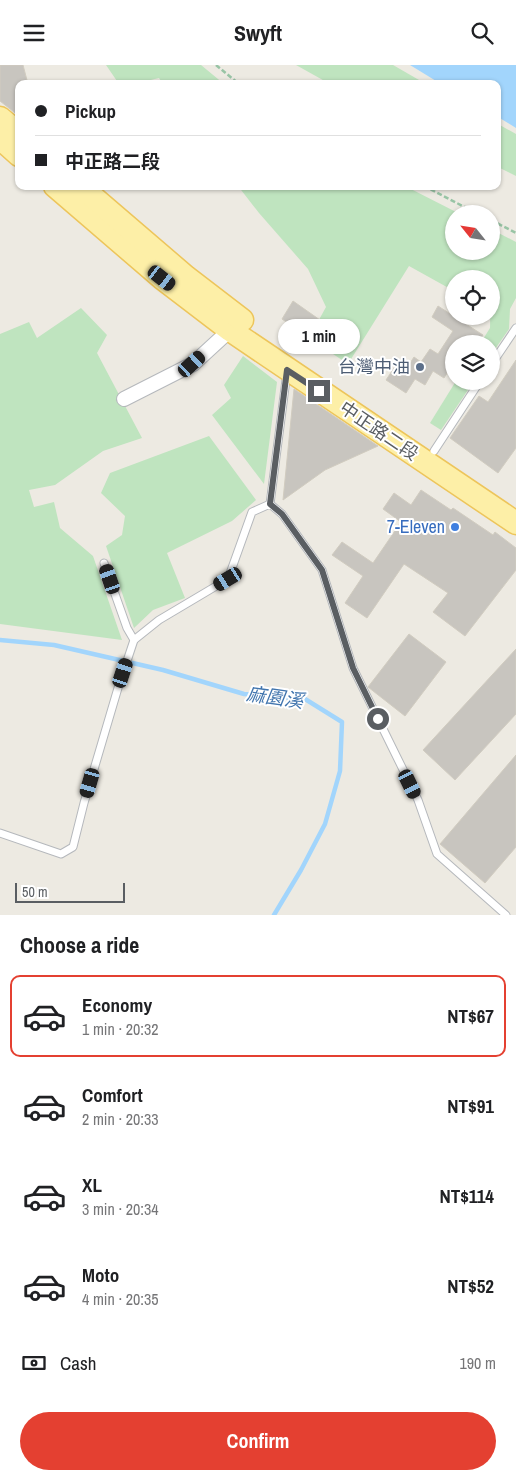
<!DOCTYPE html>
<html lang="en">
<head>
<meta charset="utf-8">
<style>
	:root { --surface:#fff; --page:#f6f6f6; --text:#202124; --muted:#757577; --line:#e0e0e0; --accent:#e44031 }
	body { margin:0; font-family:"Archivo Narrow","Noto Sans TC",sans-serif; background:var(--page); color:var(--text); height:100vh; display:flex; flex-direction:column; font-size:19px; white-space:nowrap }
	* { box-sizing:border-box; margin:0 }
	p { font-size:16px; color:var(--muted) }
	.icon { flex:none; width:28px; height:28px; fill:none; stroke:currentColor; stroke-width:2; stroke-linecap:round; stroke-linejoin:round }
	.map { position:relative; height:850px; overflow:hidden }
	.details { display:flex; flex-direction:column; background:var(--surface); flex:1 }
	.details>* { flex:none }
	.banner { position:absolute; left:15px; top:15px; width:486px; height:110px; border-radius:10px; box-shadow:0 1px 4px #0004; display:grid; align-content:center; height:110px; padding:0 20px; background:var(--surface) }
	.needle { width:32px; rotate:300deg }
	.fabs { position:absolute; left:445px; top:140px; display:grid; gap:10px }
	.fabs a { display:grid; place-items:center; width:55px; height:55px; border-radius:50%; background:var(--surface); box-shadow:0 1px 4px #0004; font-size:25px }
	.scale { position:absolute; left:15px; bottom:12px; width:110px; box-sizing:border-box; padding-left:5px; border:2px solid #5a5e62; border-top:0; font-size:14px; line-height:18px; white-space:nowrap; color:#5a5e62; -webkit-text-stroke:4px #fff; paint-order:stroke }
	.end { position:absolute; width:22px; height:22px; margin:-11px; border:6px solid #5a5e62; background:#fff; box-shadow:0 0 0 2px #fff }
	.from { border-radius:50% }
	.bubble { position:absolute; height:35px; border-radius:18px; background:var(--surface); box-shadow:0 1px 4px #0004; font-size:16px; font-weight:700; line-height:35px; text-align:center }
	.car { position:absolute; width:15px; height:30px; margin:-15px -8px; border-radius:6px; box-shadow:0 0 4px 1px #0007; background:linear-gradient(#222 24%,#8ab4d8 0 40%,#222 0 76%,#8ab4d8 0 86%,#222 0) }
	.banner b { display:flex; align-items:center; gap:18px; height:48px; font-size:19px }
	.banner b+b { border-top:1px solid var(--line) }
	.banner i { width:12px; height:12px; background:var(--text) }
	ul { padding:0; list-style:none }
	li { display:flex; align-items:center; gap:15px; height:82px; margin:0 10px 8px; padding:0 10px; border:2px solid transparent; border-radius:10px }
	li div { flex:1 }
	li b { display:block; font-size:19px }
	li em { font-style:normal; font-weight:700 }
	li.active { border-color:var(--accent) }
	li>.icon { width:45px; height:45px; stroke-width:1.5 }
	h2 { padding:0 20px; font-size:22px; line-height:60px }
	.pay { display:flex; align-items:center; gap:12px; height:55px; padding:0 20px; font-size:19px }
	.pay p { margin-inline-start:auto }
	.primary-button { display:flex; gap:10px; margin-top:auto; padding:10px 20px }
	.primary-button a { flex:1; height:58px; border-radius:30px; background:var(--accent); color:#fff; font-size:20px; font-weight:700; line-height:58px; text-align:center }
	header { display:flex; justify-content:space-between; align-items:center; height:65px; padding:0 20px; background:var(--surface); font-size:22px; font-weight:700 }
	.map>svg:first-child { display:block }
	.green { fill:#bfe4bf }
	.water { fill:#a2d5fc }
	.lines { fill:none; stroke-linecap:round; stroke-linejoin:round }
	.stream { stroke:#a2d5fc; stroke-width:4.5 }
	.building { fill:#c8c5bf; stroke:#d1ccc0 }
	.lane-casing { stroke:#b5b8bc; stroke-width:9 }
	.street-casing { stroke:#b5b8bc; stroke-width:16 }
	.primary-casing { stroke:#edc55b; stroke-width:25 }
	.path { stroke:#98c4a5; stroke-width:2.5; stroke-dasharray:5 2.5; stroke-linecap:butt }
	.lane { stroke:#fff; stroke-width:7 }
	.street { stroke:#fff; stroke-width:14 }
	.primary { stroke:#fdefa7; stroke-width:22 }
	.route { stroke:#5a5e62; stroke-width:6 }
	.service-dot { fill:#5c6f8a; stroke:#fff; stroke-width:2 }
	.shop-dot { fill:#3f7fe0; stroke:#fff; stroke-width:2 }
	.labels { text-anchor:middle; stroke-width:4; stroke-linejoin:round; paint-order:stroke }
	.service-label { font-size:18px; fill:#4e5e75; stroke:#fff; text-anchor:end }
	.street-label { font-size:18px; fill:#5a5e62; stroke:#fff }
	.shop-label { font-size:18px; fill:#366cbe; stroke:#fff; text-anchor:end }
	.water-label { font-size:19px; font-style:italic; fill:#4175ae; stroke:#fff }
</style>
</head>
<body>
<header><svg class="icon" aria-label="menu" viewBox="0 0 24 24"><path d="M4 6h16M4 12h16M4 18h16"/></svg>Swyft<svg class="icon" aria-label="search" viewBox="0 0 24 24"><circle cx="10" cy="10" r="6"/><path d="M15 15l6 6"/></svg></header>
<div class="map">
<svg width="516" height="850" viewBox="0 0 516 850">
	<rect width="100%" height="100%" fill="#edeae2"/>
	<g class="green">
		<polygon points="106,0 201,0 224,19 163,19 159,13 134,19 119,19"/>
		<polygon points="296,0 393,0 426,19 330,19"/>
		<polygon points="498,59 516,69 516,111 498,102"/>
		<polygon points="238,121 405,121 460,149 454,149 454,186 491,186 491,164 516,177 516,233 510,244 509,264 491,290 491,279 480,279 490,263 491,214 454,214 454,226 409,201 348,299 309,273 326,242 308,204 259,148"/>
		<polygon points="81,243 107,270 97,288 142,373 103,386 55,420 29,425 34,442 54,437 60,463 93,491 122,575 0,559 0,269 29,257 37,273"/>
		<polygon points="243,291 277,317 264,419 212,350 231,333 224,320"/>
		<polygon points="456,316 474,316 441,365 430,358"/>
		<polygon points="209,371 256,435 232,456 167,488 185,533 153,545 134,563 106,481 122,470 125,451 101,428 110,408"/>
	</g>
	<polygon class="water" points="410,0 516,0 516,63 498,52 498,19 441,19"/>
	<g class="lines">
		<polyline class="stream" points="0,575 54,580 163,605 244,629 305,634 342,657 340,706 325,759 301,805 274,850"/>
	</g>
	<g class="building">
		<polygon points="0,0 23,0 28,19 19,19 19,51 0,36"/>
		<polygon points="293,236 320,255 309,273 282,254"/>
		<polygon points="438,241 483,270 477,279 454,279 454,297 444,313 433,306 425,320 415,314 406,328 386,315 396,300 405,306 414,292 421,297 430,284 438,289 453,266 432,252"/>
		<polygon points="516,295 516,383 498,408 450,373 479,331 488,337"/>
		<polygon points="294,324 378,381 325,405 283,435"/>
		<polygon points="421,425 451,445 453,443 493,470 495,467 516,483 516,505 465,571 433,547 448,528 404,499 367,553 345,538 363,511 332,490 342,477 373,498 401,457 383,444 394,428 411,440"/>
		<polygon points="409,569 446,597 405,651 368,622"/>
		<polygon points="516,584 516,649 455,715 423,685"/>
		<polygon points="516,690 516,782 485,818 440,779"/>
	</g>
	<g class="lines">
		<g class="lane-casing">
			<g id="lane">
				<polyline points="491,300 516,263"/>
				<polyline points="434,386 480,316"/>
				<polyline points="270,439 287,307"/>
				<polyline points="104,498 127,563 134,575"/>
				<polyline points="0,768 61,789 73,782 84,738 118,623 134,575 159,555 228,514 252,447 270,439 282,449 322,505 353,603 418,735 437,789 506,850"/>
			</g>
		</g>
		<g class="street-casing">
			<polyline id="street" points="124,334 193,299 230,265"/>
		</g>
		<g class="primary-casing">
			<g id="primary">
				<polyline points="0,53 19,69"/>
				<polyline points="0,73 19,90"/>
				<polyline points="55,121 162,213 230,265 516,458"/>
				<polyline points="80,121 186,212 242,255"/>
			</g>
		</g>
		<g class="path">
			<polyline points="216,0 239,19"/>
			<polyline points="424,121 478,149"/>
			<polyline points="491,155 516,168"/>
		</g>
		<use href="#lane" class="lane"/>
		<use href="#street" class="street"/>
		<use href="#primary" class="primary"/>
	</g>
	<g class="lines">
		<polyline class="route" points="319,326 287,305 270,439 282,449 322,505 353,603 378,654"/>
	</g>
	<circle class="service-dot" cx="420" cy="302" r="5"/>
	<circle class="shop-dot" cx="455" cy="462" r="5"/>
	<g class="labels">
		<g class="service-label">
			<text x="410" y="308">台灣中油</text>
		</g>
		<g class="street-label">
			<text transform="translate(379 366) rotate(34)" y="6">中正路二段</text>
		</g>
		<g class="shop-label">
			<text x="445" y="468">7-Eleven</text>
		</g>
		<g class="water-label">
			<text transform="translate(275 632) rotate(8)" y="7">麻園溪</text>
		</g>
	</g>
</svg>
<div class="fabs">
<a><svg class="needle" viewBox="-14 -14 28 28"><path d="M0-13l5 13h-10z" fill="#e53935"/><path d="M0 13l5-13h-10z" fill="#757577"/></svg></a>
<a><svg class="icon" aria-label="locate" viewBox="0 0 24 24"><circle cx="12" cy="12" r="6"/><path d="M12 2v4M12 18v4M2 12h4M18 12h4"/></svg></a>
<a><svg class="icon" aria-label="layers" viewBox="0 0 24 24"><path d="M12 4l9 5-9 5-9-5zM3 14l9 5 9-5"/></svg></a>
</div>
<div class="scale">50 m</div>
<i class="end from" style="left:378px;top:654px"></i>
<i class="end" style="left:319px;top:326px"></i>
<div class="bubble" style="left:278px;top:254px;width:82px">1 min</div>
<i class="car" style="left:162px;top:213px;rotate:128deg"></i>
<i class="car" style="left:192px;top:299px;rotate:48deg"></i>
<i class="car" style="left:110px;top:514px;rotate:341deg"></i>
<i class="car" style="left:228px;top:514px;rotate:239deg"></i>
<i class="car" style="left:123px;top:608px;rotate:18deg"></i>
<i class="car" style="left:90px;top:718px;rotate:196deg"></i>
<i class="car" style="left:410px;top:719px;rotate:154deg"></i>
<div class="banner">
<b><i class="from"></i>Pickup</b>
<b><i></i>中正路二段</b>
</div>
</div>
<section class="details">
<h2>Choose a ride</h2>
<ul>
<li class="active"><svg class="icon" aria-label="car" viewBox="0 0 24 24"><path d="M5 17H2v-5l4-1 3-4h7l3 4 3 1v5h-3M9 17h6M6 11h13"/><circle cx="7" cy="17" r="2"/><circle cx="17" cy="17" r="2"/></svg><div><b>Economy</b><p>1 min · 20:32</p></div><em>NT$67</em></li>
<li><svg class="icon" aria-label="car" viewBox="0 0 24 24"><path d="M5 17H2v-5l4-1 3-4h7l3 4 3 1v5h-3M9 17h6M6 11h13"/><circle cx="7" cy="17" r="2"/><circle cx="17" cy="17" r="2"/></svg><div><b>Comfort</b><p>2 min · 20:33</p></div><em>NT$91</em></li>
<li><svg class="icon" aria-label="car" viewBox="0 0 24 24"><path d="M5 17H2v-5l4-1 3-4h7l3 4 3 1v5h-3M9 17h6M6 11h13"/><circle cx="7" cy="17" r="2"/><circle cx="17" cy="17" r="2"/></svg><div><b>XL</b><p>3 min · 20:34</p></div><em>NT$114</em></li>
<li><svg class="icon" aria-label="car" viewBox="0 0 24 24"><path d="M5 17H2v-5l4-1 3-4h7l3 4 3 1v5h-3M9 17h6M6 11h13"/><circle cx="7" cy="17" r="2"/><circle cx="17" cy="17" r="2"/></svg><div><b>Moto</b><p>4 min · 20:35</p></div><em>NT$52</em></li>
</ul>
<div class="pay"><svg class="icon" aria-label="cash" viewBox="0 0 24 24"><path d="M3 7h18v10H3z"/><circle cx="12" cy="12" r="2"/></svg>Cash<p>190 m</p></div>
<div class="primary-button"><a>Confirm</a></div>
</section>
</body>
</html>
